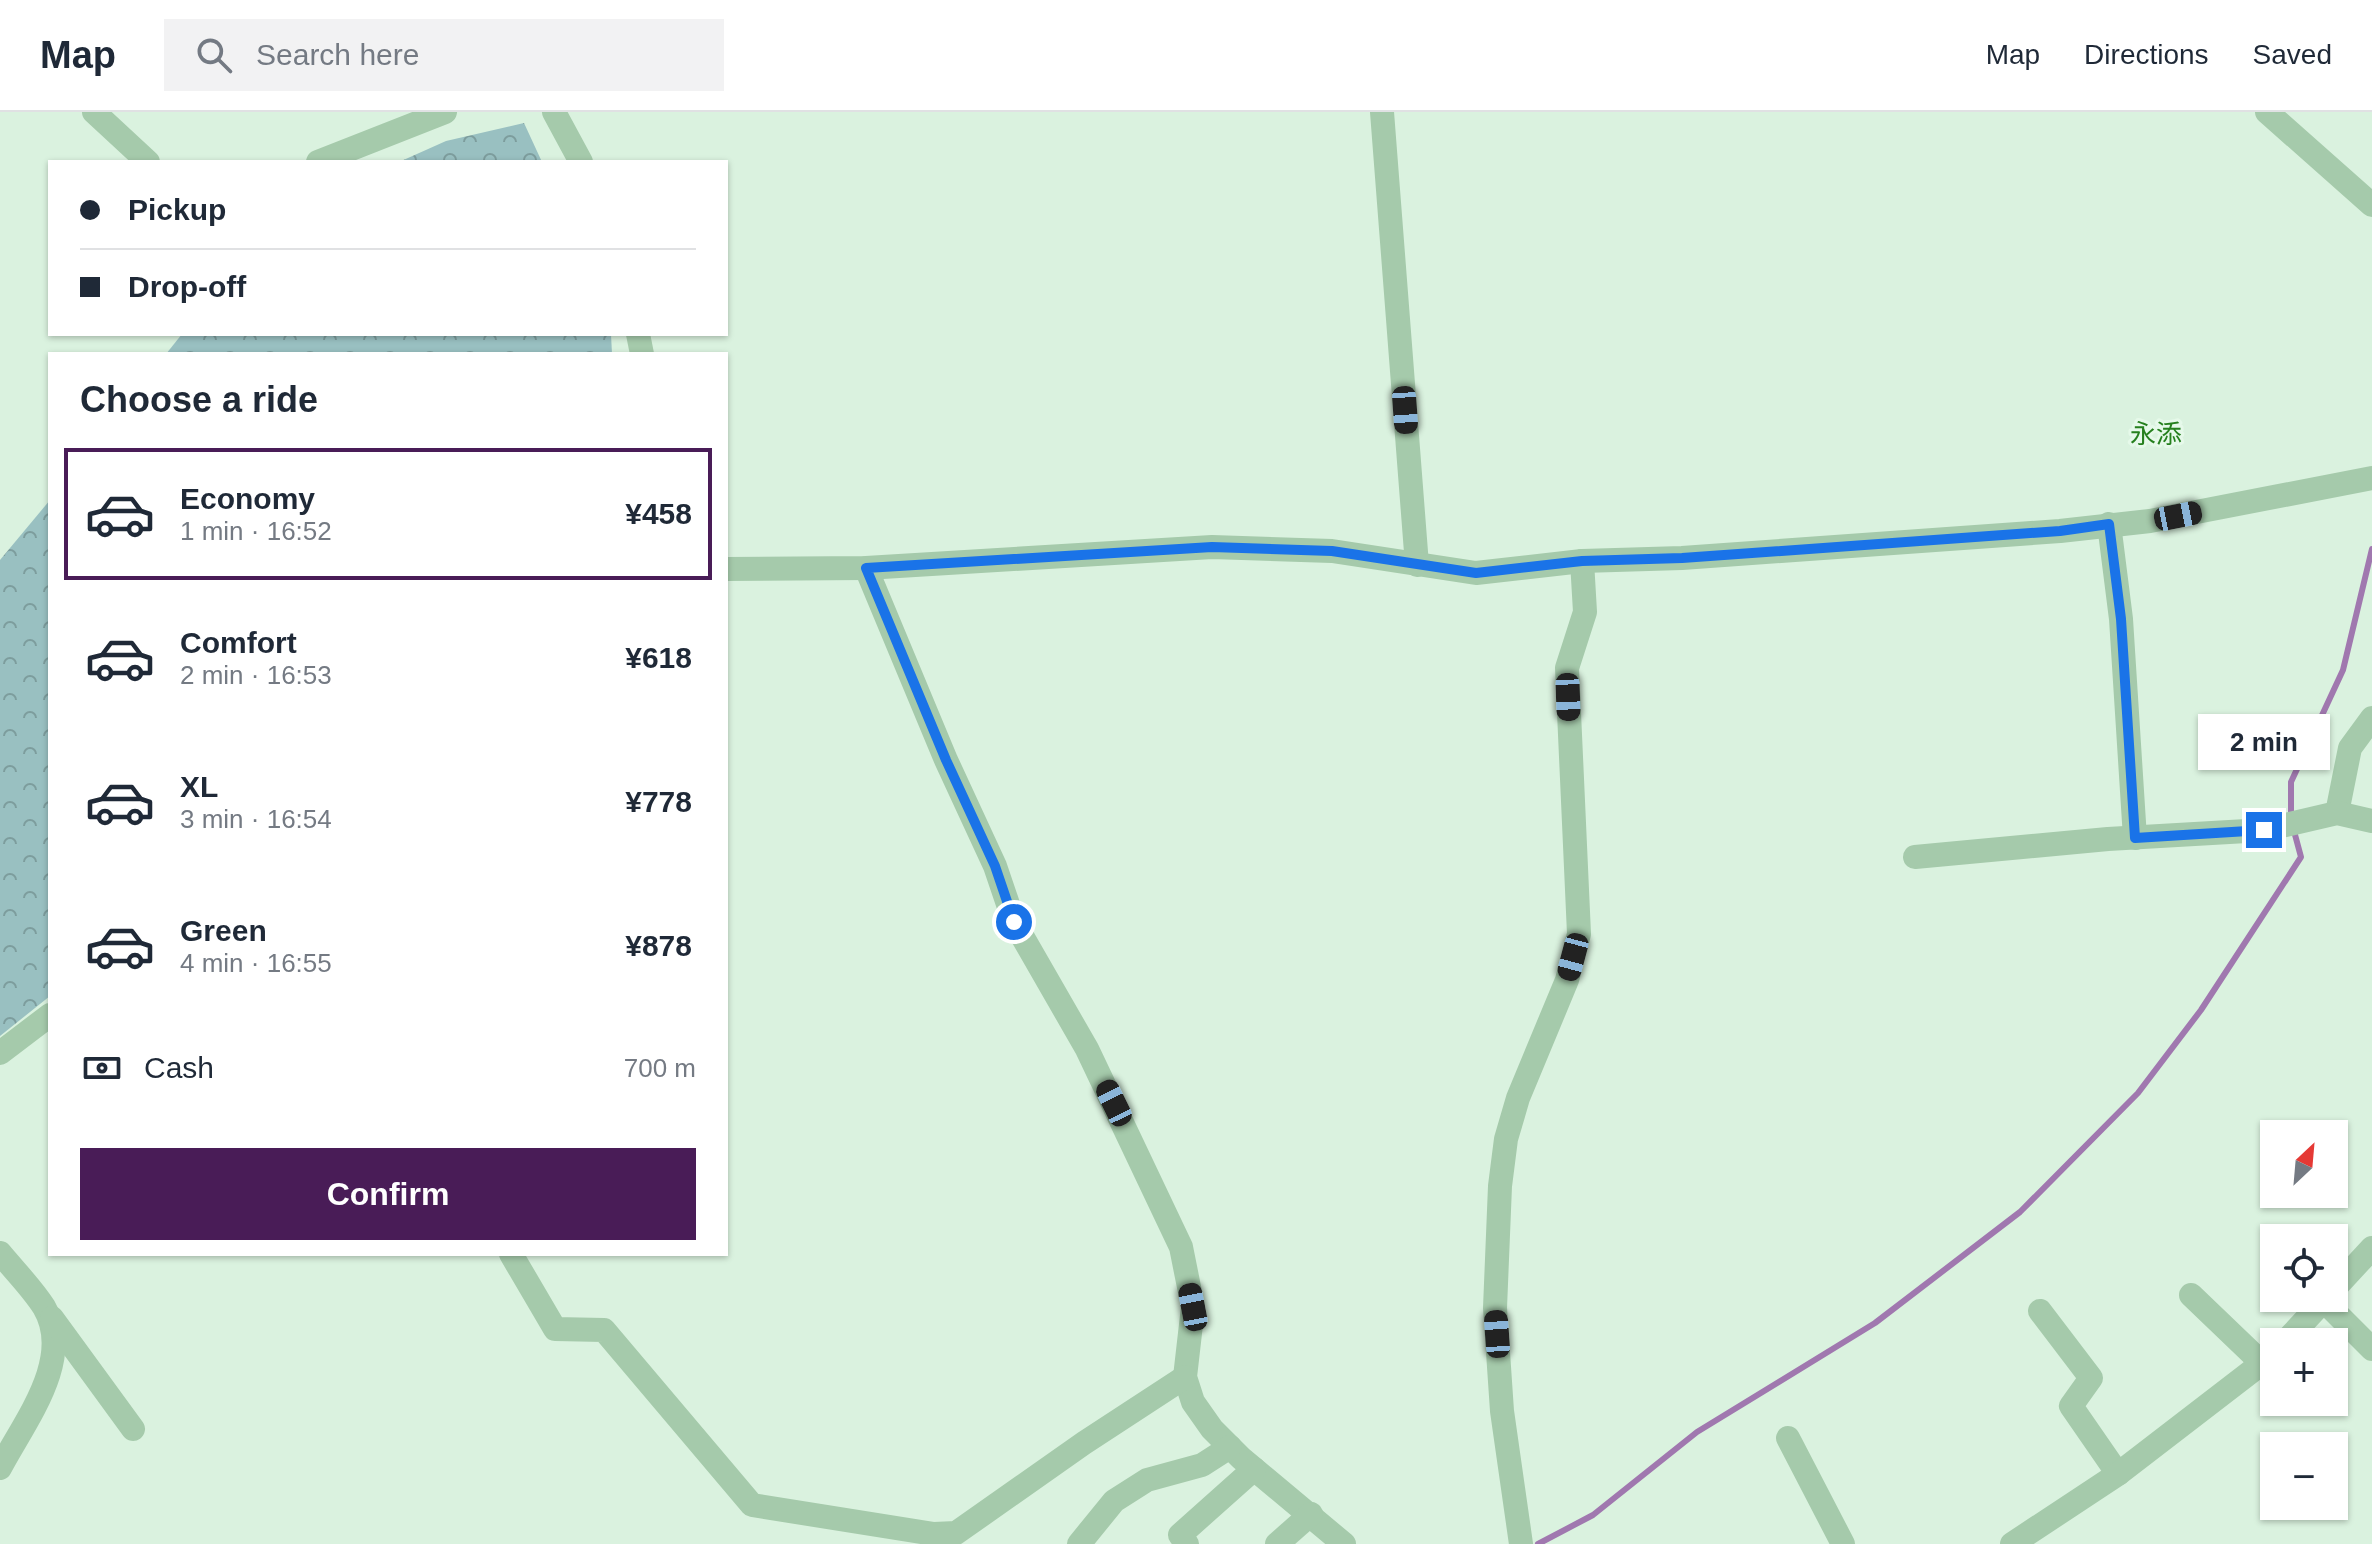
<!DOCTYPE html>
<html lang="en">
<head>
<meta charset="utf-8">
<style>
	:root { --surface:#fff; --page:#f2f2f3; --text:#1f2937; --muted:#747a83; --line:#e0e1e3; --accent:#491c57 }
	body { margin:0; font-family:Helvetica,"Noto Sans JP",sans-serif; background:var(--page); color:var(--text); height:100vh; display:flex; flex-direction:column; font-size:30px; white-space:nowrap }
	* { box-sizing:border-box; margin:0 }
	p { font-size:26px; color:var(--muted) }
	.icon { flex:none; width:44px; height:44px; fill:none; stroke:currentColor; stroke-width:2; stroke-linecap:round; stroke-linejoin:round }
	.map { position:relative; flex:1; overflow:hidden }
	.side { position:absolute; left:48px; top:240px; width:680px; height:904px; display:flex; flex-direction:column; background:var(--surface); border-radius:0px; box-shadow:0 2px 6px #0004 }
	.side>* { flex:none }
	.hud { position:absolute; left:48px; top:48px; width:680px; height:176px; border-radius:0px; box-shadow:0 2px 6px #0004; display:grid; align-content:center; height:176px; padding:0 32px; background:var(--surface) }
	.needle { width:52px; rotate:26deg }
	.controls { position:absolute; left:2260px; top:1008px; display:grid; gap:16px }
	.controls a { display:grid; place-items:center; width:88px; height:88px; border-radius:0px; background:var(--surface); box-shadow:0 2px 6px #0004; font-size:40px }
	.end { position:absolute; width:36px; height:36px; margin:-18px; border:10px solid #1a73e8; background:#fff; box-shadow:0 0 0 4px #fff }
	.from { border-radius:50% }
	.bubble { position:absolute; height:56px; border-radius:0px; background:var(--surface); box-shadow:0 2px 6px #0004; font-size:26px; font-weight:700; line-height:56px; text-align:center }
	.car { position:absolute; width:24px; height:48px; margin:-24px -12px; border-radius:10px; box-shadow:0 0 6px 2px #0007; background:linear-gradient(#222 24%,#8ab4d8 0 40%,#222 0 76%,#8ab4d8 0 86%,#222 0) }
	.hud b { display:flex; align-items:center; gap:28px; height:76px; font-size:30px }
	.hud b+b { border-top:2px solid var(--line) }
	.hud i { width:20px; height:20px; background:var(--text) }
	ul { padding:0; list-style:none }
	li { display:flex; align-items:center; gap:24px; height:132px; margin:0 16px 12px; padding:0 16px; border:4px solid transparent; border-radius:0px }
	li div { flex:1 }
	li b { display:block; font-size:30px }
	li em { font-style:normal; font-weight:700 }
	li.current { border-color:var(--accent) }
	li>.icon { width:72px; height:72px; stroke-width:1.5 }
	h2 { padding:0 32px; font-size:36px; line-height:96px }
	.pay { display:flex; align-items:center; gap:20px; height:88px; padding:0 32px; font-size:30px }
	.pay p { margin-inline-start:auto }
	.button { display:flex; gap:16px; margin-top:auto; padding:16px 32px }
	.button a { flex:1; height:92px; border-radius:0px; background:var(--accent); color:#fff; font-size:32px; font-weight:700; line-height:92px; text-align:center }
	header { display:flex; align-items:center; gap:48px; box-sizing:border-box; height:112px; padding:0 40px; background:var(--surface); border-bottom:2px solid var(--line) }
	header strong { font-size:38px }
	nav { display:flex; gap:44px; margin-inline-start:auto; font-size:28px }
	.search { width:560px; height:72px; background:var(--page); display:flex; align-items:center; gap:20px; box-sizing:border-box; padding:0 28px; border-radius:0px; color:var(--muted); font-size:30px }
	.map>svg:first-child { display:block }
	.park { fill:url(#park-crowns) }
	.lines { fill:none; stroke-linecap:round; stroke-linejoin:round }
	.stream { stroke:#a078af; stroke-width:6 }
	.minor { stroke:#a5caab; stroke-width:24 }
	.route { stroke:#1a73e8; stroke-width:10 }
	.labels { text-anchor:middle; stroke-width:6; stroke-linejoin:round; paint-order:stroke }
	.quarter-label { font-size:26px; fill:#26801e; stroke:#e6f9ea }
</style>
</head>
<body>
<header>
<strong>Map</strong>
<div class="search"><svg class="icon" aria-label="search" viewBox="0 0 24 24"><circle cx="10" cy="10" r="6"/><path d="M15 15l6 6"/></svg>Search here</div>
<nav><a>Map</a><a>Directions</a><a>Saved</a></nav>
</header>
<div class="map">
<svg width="2372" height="1432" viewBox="0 0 2372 1432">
	<defs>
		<pattern id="park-crowns" width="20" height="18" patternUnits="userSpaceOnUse" patternTransform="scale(2)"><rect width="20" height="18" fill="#99c0c1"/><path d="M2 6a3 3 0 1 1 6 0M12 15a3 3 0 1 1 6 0" fill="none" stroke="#7d9d9d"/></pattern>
	</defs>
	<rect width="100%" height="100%" fill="#daf2df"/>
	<g class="park">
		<polygon points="524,11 542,50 399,50 446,29"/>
		<polygon points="182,222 611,222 612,242 166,242"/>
		<polygon points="50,388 50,884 0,924 0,448"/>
	</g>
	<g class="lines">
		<g class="stream">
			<polyline points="2291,708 2291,670 2343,558 2372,437"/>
			<polyline points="1538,1432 1593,1403 1697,1320 1875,1211 2020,1100 2138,981 2201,898 2301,745 2294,719"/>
		</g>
		<g class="minor">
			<polyline points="94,0 148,50"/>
			<polyline points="554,0 581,50"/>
			<polyline points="1382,0 1417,453"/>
			<polyline points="2267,0 2372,93"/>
			<polyline points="318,50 445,0"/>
			<polyline points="638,222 642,242"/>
			<polyline points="2109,412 2121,507 2135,726"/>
			<polyline points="866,456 946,648 995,754 1014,810 1087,937 1181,1135 1193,1195 1185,1265 1193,1290 1212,1317 1241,1346 1344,1432"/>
			<polyline points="726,457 866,456 1212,435 1332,439 1476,461 1582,449 1682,446 2060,419 2150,409 2372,366"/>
			<polyline points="2337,701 2350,636 2372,606"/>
			<polyline points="1915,745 2108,727 2264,718 2337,701 2372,709"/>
			<polyline points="0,941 50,903"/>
			<path d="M0 1141C14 1158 32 1176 44 1195 75 1247 24 1310 0 1356"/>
			<polyline points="511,1142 555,1217 604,1218 752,1393 934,1422 956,1421 1084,1331 1185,1265"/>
			<polyline points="2334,1177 2372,1136"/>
			<polyline points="2191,1183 2264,1253"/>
			<polyline points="2324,1189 2372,1237"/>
			<polyline points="2040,1199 2091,1266 2071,1294 2118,1362"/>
			<polyline points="52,1206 133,1317"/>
			<polyline points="2285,1230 2326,1186"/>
			<polyline points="1788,1326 1843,1432"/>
			<polyline points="1079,1432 1114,1389 1147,1368 1202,1353 1230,1335"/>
			<polyline points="1187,1432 1180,1423 1254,1357"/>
			<polyline points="1277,1432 1311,1402"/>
			<polyline points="1521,1432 1502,1299 1495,1196 1500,1074 1506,1027 1518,986 1567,868 1579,822 1567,556 1585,500 1582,449"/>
			<polyline points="2012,1432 2118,1362 2274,1242"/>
		</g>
	</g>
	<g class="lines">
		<polyline class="route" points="1014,810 995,754 946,648 866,456 1212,435 1332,439 1476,461 1582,449 1682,446 2060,419 2109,412 2121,507 2135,726 2264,718"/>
	</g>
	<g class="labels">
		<g class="quarter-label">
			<text x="2156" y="331">永添</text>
		</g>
	</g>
</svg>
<div class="controls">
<a><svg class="needle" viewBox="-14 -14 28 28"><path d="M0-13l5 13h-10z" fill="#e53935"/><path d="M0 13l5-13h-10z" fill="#747a83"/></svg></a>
<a><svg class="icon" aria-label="locate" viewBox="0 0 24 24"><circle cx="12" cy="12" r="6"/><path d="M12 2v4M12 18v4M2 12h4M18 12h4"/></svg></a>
<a>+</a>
<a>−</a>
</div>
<i class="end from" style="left:1014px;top:810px"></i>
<i class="end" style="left:2264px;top:718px"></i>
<div class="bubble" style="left:2198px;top:602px;width:132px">2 min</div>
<i class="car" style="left:1405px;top:298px;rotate:176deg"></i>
<i class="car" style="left:2178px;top:404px;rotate:79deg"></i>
<i class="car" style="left:1568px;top:585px;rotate:178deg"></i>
<i class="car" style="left:1573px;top:845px;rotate:195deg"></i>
<i class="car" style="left:1114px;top:991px;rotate:334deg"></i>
<i class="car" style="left:1193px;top:1195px;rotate:349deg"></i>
<i class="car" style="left:1497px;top:1222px;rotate:356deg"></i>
<div class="hud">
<b><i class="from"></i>Pickup</b>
<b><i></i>Drop-off</b>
</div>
<section class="side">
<h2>Choose a ride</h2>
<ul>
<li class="current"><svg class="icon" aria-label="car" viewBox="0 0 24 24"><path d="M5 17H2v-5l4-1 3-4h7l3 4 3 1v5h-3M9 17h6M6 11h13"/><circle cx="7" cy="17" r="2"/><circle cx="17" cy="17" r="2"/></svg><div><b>Economy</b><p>1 min · 16:52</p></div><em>¥458</em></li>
<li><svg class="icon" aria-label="car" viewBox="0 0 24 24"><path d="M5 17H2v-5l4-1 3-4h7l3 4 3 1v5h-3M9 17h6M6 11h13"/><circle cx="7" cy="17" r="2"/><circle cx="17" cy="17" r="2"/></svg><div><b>Comfort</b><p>2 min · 16:53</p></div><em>¥618</em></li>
<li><svg class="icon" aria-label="car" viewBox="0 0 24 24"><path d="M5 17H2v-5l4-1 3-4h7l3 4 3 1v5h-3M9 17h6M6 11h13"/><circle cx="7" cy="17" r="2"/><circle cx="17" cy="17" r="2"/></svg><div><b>XL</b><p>3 min · 16:54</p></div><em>¥778</em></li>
<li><svg class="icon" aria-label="car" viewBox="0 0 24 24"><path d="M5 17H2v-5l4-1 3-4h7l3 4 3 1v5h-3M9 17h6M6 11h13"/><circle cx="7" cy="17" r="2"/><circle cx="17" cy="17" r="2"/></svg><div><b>Green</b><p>4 min · 16:55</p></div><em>¥878</em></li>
</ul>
<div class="pay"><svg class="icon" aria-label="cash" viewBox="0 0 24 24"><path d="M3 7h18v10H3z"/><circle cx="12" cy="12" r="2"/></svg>Cash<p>700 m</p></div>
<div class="button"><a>Confirm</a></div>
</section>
</div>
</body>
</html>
